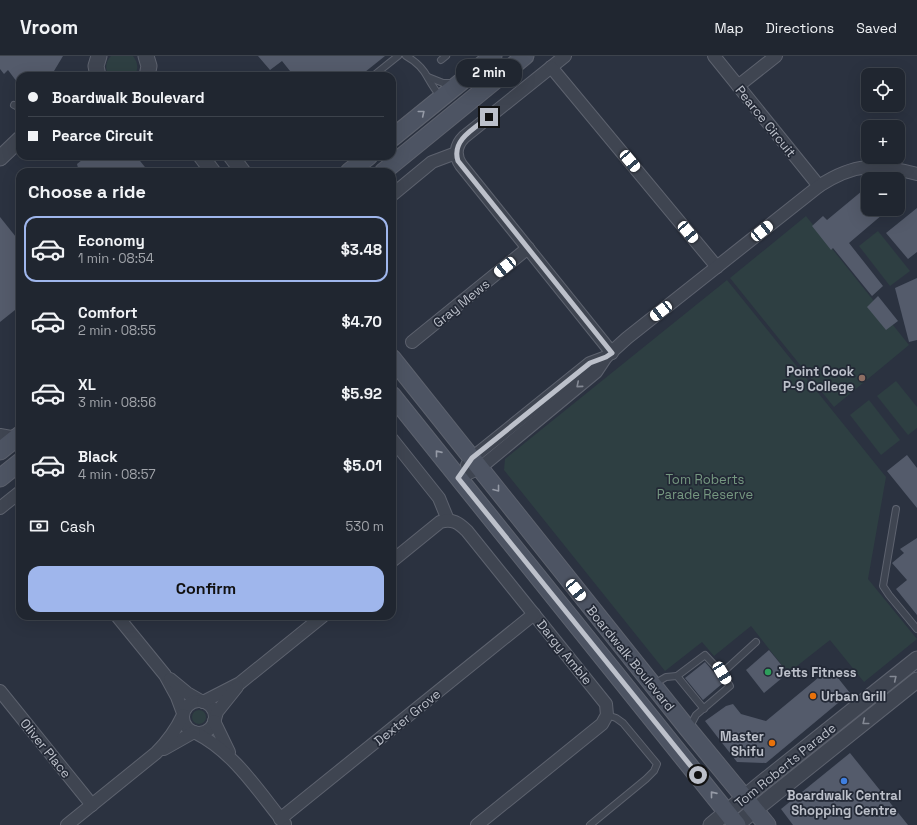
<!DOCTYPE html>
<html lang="en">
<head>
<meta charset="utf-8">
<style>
	:root { --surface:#202630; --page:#282e38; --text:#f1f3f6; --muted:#a2a5ab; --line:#3d434c; --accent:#9fb6ec }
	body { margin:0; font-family:"Space Grotesk",sans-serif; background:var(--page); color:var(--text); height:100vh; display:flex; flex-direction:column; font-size:15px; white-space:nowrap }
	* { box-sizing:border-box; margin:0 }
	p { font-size:13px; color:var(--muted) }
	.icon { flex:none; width:22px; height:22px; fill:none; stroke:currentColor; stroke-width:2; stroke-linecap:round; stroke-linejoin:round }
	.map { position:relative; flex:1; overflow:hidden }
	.drawer { position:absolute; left:16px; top:112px; width:380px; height:452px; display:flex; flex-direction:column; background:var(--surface); border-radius:12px; box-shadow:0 4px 16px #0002,0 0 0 1px var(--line) }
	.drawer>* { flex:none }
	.guide { position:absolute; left:16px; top:16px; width:380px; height:88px; border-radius:12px; box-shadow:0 4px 16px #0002,0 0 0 1px var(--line); display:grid; align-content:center; height:88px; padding:0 12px; background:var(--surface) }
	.buttons { position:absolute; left:861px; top:12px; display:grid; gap:8px }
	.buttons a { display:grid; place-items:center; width:44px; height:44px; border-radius:8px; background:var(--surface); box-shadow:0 4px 16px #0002,0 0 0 1px var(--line); font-size:20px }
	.end { position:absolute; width:18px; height:18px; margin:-9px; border:5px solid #bcc0ca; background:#111; box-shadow:0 0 0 2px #111 }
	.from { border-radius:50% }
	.bubble { position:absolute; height:28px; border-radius:12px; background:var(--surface); box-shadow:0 4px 16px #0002,0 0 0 1px var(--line); font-size:13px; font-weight:700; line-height:28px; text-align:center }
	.car { position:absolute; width:12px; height:24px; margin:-12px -6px; border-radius:5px; box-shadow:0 0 3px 1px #0007; background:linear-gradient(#fff 24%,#345 0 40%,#fff 0 76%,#345 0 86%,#fff 0) }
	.guide b { display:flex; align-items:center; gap:14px; height:38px; font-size:15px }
	.guide b+b { border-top:1px solid var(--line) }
	.guide i { width:10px; height:10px; background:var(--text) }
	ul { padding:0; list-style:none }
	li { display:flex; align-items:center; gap:12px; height:66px; margin:0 8px 6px; padding:0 4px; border:2px solid transparent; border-radius:12px }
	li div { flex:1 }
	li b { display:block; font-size:15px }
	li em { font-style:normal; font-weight:700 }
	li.on { border-color:var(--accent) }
	li>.icon { width:36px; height:36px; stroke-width:1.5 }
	h2 { padding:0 12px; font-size:18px; line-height:48px }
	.pay { display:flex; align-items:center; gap:10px; height:44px; padding:0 12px; font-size:15px }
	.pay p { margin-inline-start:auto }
	.action { display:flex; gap:8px; margin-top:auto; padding:8px 12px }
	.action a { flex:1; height:46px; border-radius:12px; background:var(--accent); color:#111; font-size:16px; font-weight:700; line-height:46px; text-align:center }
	header { display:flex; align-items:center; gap:24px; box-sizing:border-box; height:56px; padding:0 20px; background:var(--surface); border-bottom:1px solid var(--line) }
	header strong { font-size:19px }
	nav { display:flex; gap:22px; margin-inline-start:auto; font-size:14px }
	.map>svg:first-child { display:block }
	.green { fill:#2e3f42 }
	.building { fill:#545b6b }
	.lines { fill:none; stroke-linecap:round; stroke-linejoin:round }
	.service-casing { stroke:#5d626e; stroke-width:8 }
	.minor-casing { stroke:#5d626e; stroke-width:14 }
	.tertiary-casing { stroke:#5d626e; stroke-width:17 }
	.secondary-casing { stroke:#5d626e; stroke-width:19 }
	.service { stroke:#3f4551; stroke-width:6 }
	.minor { stroke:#3f4551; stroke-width:12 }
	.tertiary { stroke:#3f4551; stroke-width:15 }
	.secondary { stroke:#4d5463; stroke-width:17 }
	.oneway { stroke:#959aa6 }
	.oneway2 { stroke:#848994 }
	.route { stroke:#bcc0ca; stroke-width:5 }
	.education-dot { fill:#8d6e63; stroke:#232936; stroke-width:1.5 }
	.leisure-dot { fill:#2e9e5b; stroke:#232936; stroke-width:1.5 }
	.food-dot { fill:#e8710a; stroke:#232936; stroke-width:1.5 }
	.shop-dot { fill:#3f7fe0; stroke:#232936; stroke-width:1.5 }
	.labels { text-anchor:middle; stroke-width:3.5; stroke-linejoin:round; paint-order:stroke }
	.street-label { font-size:13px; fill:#bcc0ca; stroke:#232936 }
	.poi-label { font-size:13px; font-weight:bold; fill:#bcc0ca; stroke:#232936; text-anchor:end }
	.park-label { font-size:13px; fill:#769881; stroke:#232936 }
</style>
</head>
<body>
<header>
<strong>Vroom</strong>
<nav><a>Map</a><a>Directions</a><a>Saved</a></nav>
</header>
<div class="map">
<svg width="917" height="769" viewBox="0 0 917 769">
	<rect width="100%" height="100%" fill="#2b3240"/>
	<g class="green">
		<path d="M111 0H133C138 7 139 13 134 20H109C105 13 105 6 111 0Z"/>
		<polygon points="806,160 909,289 834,351 730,222"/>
		<polygon points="878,175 910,215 890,230 859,190"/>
		<polygon points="727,224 886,421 868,523 917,583 864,626 830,584 788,617 751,570 714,600 702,586 665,615 504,414 505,403"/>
		<polygon points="896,325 917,351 917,372 908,379 877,340"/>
		<polygon points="869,344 900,384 881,399 850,359"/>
		<circle cx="199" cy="661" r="7"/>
	</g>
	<g class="building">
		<polygon points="0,0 63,0 51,20 20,20 20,30 8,14 4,18 0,13"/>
		<polygon points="258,0 385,0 360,20 294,20 282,5 270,14"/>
		<polygon points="87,100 136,100 149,116 79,116 77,108"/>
		<polygon points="868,130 868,153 889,153 849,187 883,230 872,240 833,192 831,194 812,170 823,160 827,164"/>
		<polygon points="917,152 917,196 908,203 886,177"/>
		<polygon points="0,161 20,186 20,250 0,266"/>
		<polygon points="917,222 917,284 909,286 895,232"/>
		<polygon points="878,240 898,265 886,274 867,251"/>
		<polygon points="907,399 917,412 917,452 887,415"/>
		<polygon points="917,482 917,559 896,533 907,524 892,507 904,497 900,493"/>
		<polygon points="769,594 788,617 764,637 746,614"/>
		<polygon points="705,606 723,627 703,644 685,622"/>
		<polygon points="830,612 850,637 766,707 737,706 705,665 726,650 733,648 741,658 766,665"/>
		<polygon points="850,697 908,769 793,769 781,753"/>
	</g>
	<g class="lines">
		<g class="service-casing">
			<g id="service">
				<path d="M406 0C415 5 423 12 428 22 432 29 435 34 440 40"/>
				<polyline points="441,4 446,0"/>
				<polyline points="373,20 398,0"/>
				<polyline points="428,21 443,27 453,27"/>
				<polyline points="14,49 20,52"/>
				<polyline points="896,453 883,530 889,539 917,573"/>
				<polyline points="722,617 756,586"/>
				<polyline points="654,628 666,621 677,620"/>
				<polyline points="689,672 696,659 730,630 722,617 705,599 677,620 704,653"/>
				<polyline points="590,769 646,723 654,715 657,708 623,667 616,662 607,659"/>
			</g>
		</g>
		<g class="minor-casing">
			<g id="minor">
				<path d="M565 0 464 81C456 89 454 99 461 109L612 297"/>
				<polyline points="714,0 819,130"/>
				<polyline points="551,11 717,211"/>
				<polyline points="738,30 776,0"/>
				<polyline points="392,139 432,106 456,97"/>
				<polyline points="412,286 528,192"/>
				<polyline points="0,379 11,381 19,379"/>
				<polyline points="392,383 439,442 448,464"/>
				<polyline points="467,409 472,402 487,390 590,307 606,301"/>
				<path d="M458 422 480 412 596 316 606 301 627 282 819 130C854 107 877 107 917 118"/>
				<polyline points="0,452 20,436"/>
				<path d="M392 505 440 466C452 462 459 467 467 475L606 648 607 659 602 668 477 769"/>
				<polyline points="117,560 165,619 177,641 183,657"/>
				<polyline points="170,623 187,637 201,645"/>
				<polyline points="0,635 92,749"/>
				<circle cx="199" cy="661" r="16"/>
				<polyline points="203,646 240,627 323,560"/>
				<polyline points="215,663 217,656 237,631"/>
				<polyline points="214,665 229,696"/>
				<path d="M196 677C235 697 258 735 285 768"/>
				<polyline points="164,693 194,676"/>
				<polyline points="280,763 534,558"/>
				<path d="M67 769 156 697C168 685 176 674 183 659"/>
			</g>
		</g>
		<g class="tertiary-casing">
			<g id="tertiary">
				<polyline points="146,0 149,10 147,20"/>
				<polyline points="98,20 96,10 99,0"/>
				<polyline points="201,100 213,116"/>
				<polyline points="231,100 243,116"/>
				<polyline points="0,102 20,83"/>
				<polyline points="711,769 758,730 917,603"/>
				<polyline points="736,769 917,624"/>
			</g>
		</g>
		<g class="secondary-casing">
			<g id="secondary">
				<polyline points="392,82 493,0"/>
				<polyline points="349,116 369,100"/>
				<polyline points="383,116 525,0"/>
				<polyline points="392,302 688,673 767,769"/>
				<polyline points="392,339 737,769"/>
				<polyline points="0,395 20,379"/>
				<polyline points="0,422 20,406"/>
			</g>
		</g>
		<use href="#service" class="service"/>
		<use href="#minor" class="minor"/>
		<use href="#tertiary" class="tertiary"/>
		<use href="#secondary" class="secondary"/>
	</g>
	<defs><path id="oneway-chevron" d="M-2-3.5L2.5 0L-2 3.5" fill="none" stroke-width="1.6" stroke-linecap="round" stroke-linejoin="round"/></defs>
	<g class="oneway">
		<use href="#oneway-chevron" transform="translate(422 57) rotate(-39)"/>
		<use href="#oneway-chevron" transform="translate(438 397) rotate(-129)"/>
		<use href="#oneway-chevron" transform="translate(497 433) rotate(52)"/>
		<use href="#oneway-chevron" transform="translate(713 738) rotate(-129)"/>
	</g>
	<g class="oneway2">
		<use href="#oneway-chevron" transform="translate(579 329) rotate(140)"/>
		<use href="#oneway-chevron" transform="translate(894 622) rotate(-39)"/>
		<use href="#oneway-chevron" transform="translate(865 666) rotate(141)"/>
	</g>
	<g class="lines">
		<path class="route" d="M489 61C475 72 451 84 458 105L612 297 606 301 590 307 487 390 472 402 458 422 698 719"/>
	</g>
	<circle class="education-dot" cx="862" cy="322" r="4"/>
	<circle class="leisure-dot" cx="768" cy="616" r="4"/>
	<g class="food-dot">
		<circle cx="813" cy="640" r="4"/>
		<circle cx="772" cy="687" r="4"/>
	</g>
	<circle class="shop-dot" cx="844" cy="725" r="4"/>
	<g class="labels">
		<g class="street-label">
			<text transform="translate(766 65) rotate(51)" y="5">Pearce Circuit</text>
			<text transform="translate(461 247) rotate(-39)" y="5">Gray Mews</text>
			<text transform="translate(565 596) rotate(51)" y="5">Dargy Amble</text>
			<text transform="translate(631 602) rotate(51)" y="5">Boardwalk Boulevard</text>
			<text transform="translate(407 661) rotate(-39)" y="5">Dexter Grove</text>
			<text transform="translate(46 692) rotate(51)" y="5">Oliver Place</text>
			<text transform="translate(785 709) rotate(-39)" y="5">Tom Roberts Parade</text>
		</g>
		<g class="poi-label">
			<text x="854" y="320">Point Cook<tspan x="854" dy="15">P-9 College</tspan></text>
			<text x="776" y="621" text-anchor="start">Jetts Fitness</text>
			<text x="821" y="645" text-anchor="start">Urban Grill</text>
			<text x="764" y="685">Master<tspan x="764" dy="15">Shifu</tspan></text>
			<text x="844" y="744" text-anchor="middle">Boardwalk Central<tspan x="844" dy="15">Shopping Centre</tspan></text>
		</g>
		<g class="park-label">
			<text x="705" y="428">Tom Roberts<tspan x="705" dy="15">Parade Reserve</tspan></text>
		</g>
	</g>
</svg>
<div class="buttons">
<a><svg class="icon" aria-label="locate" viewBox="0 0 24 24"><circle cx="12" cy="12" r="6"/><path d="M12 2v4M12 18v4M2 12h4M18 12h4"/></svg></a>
<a>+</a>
<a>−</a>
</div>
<i class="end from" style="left:698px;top:719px"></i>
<i class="end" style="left:489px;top:61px"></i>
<div class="bubble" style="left:456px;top:3px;width:66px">2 min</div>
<i class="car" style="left:630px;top:105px;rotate:140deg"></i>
<i class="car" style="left:762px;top:175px;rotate:51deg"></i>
<i class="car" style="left:688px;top:176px;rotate:140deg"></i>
<i class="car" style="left:505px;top:211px;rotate:231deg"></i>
<i class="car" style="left:661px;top:255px;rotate:232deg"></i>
<i class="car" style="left:576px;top:534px;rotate:141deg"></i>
<i class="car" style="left:722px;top:617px;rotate:149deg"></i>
<div class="guide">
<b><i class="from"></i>Boardwalk Boulevard</b>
<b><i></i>Pearce Circuit</b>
</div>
<section class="drawer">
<h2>Choose a ride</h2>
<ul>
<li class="on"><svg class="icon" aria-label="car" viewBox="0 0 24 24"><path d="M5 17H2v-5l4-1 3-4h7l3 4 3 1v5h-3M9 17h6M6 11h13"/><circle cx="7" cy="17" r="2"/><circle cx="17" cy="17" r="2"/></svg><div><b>Economy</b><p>1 min · 08:54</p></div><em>$3.48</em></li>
<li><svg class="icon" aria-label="car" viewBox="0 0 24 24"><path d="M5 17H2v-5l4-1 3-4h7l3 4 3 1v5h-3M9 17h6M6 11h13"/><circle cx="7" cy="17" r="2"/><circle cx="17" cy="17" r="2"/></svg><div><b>Comfort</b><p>2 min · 08:55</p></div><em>$4.70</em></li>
<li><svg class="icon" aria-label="car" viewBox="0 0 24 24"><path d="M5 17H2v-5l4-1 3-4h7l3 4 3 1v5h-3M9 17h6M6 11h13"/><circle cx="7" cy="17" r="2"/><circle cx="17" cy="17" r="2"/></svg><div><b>XL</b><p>3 min · 08:56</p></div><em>$5.92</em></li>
<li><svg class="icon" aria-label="car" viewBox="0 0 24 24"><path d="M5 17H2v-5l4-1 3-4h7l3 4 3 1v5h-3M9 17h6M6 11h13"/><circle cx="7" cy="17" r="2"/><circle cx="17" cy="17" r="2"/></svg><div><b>Black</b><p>4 min · 08:57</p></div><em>$5.01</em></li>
</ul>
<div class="pay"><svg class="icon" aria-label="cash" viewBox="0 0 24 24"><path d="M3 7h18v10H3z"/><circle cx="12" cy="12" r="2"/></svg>Cash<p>530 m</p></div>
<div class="action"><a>Confirm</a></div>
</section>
</div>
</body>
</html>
